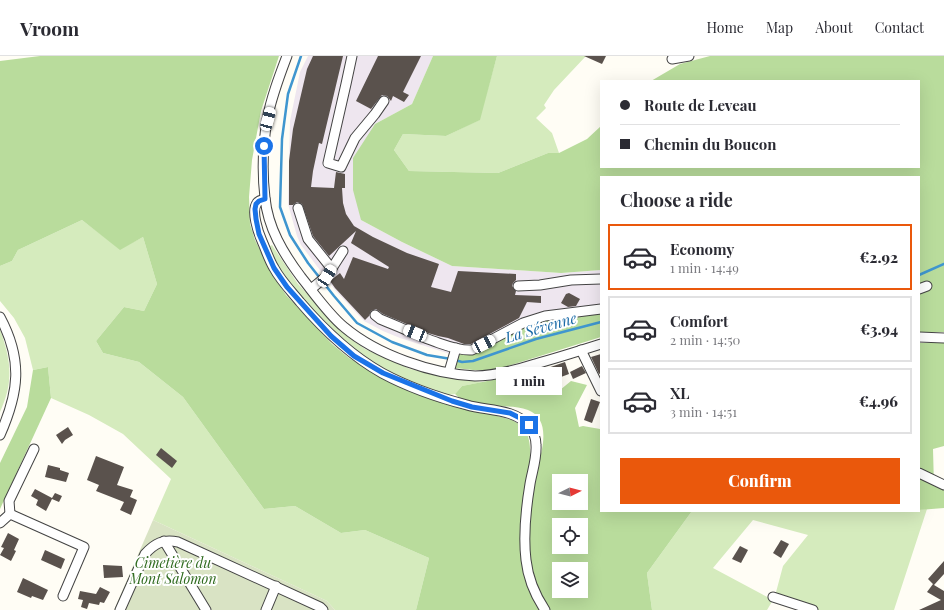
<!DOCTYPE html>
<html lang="en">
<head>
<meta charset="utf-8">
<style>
	:root { --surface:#fff; --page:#f7f7f7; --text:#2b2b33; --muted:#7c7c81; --line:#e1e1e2; --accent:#ea580c }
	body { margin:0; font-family:"Playfair Display",serif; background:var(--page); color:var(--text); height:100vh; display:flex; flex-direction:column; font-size:15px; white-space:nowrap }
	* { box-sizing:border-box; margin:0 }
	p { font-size:13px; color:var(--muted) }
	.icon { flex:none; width:22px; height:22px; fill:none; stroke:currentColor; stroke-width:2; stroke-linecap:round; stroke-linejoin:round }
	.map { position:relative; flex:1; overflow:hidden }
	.drawer { position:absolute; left:600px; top:120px; width:320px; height:336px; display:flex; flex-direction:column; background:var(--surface); border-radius:0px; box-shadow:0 4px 16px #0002 }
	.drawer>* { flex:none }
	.hud { position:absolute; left:600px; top:24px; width:320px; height:88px; border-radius:0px; box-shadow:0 4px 16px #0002; display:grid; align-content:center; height:88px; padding:0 20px; background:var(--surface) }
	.needle { width:26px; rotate:84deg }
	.tools { position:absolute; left:552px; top:418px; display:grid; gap:8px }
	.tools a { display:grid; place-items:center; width:36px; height:36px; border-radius:0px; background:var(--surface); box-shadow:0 4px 16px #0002; font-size:20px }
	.end { position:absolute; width:18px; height:18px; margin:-9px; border:5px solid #1a73e8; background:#fff; box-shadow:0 0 0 2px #fff }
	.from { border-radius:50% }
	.bubble { position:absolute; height:28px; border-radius:0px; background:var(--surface); box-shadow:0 4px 16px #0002; font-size:13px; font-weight:800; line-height:28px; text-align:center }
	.car { position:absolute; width:12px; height:24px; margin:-12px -6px; border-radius:5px; box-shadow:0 0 3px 1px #0007; background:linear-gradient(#fff 24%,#345 0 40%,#fff 0 76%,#345 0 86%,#fff 0) }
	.hud b { display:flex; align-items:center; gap:14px; height:38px; font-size:15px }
	.hud b+b { border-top:1px solid var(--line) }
	.hud i { width:10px; height:10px; background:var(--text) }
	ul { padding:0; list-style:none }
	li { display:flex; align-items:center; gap:12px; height:66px; margin:0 8px 6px; padding:0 12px; border:2px solid var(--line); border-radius:0px }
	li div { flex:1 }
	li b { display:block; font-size:15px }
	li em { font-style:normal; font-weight:800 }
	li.current { border-color:var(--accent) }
	li>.icon { width:36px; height:36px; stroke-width:1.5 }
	h2 { padding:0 20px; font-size:18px; line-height:48px }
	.cta { display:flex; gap:8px; margin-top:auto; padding:8px 20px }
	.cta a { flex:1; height:46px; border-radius:0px; background:var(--accent); color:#fff; font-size:16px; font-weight:800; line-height:46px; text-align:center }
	header { display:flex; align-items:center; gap:24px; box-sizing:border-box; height:56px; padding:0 20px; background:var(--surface); border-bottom:1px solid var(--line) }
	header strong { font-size:19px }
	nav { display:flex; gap:22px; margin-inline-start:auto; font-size:14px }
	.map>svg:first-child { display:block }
	.industrial { fill:#eee6ef }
	.green { fill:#d5ebbd }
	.forest { fill:#b9dc9c; fill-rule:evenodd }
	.cemetery { fill:#d9e3c4 }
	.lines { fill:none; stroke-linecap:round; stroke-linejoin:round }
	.stream { stroke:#3f96cf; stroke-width:2.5 }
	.building { fill:#5a524d }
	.minor-casing { stroke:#444; stroke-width:11 }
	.minor { stroke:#fff; stroke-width:9 }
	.route { stroke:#1a73e8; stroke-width:5 }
	.labels { text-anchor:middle; stroke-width:4; stroke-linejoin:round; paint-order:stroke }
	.park-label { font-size:14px; font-style:italic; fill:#2f6b1f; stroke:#fff }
	.water-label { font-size:15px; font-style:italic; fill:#1768a6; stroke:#fff }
</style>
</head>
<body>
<header>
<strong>Vroom</strong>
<nav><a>Home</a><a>Map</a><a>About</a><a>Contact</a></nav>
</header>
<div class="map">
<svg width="944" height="554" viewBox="0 0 944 554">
	<rect width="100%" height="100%" fill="#fffdf5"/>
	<polygon class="industrial" points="308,0 433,0 412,48 375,68 361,164 402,186 452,210 561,217 601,214 601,256 476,295 458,299 450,298 400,282 383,275 364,265 335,234 301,189 297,180 288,148 290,65 300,16"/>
	<g class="green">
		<polygon points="497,0 586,0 554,34 544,49 546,52 536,62 552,77 559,97 548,97 498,117 409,115 394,94 403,78 446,80 479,64"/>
		<polygon points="82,164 120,193 143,181 157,228 144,255 124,251 96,285 103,297 139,306 183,341 264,453 295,450 341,477 365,474 429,502 416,554 335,554 327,545 153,464 171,423 123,378 89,359 51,342 48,311 33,314 25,282 14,262 0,245 0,210 12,205 18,194"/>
		<polygon points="272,189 298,228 348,281 365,293 410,313 456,323 483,326 462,330 455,338 448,339 391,318 357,297 293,234 278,209 268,191"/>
		<path d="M0 273C11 305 14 325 0 356Z"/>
		<polygon points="927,453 894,554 818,554 775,540 783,510 808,479 753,464 713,512 773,544 767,554 652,554 647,517 692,455 919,455 919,454"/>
	</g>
	<g class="forest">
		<path d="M40 0H279L261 55 252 104 249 141 250 168 255 184 271 216 286 239 332 288 349 302 380 319 458 349 512 364C517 367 521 369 524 373 537 389 526 428 523 447 532 424 561 367 528 354 513 348 497 352 482 349 470 346 464 347 455 338L462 330 528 317 541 330 560 334 571 325 587 329 575 352 579 371 583 370 600 373 601 455H692L647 517 652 554H416L429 502 365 474 341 477 295 450 264 453 183 341 139 306 103 297 96 285 124 251 144 255 157 228 143 181 120 194 82 164 18 194 12 205 0 210V5ZM559 425H581V447H559ZM559 469H581V491H559ZM559 513H581V535H559Z"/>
		<polygon points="433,0 497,0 480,64 446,80 403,78 394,94 409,115 498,117 548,97 559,97 587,83 601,70 601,111 919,111 919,25 651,25 680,8 710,0 944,0 944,276 919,276 919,121 601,121 601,214 561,217 452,210 402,186 361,164 353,134 353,102 375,68 412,48"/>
		<polygon points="601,256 601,281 495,314 473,314 455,312 458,299 476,295 534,266"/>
		<polygon points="919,287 944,287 944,390 933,393 934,430 944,434 944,452 919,454"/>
		<polygon points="48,311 51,342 0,453 0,407 27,351 33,314"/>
	</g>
	<polygon class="cemetery" points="153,464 327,545 335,554 114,554"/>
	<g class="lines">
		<g class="stream">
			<polyline points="301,0 288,38 282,83 280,151 290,179 308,207 334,240 357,267 392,286 427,299 451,303"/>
			<polyline points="919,219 944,208"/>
			<polyline points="455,304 462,306 473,305 536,283 601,266"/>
		</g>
	</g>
	<g class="building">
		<polygon points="313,0 343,0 322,88 319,87 313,115 311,131 334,132 336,116 345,118 345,132 342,132 343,147 346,158 354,170 373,181 407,197 439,208 431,231 451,236 458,215 516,218 516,224 513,227 512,230 516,235 515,239 541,240 541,247 527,246 519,262 471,288 464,288 448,282 438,280 428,277 383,258 376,253 371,255 369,260 365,264 335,232 330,225 340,217 344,223 353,201 388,213 389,211 351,187 356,175 329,200 313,180 302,148 297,146 293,149 289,149 289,105 293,73 307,13"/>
		<polygon points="378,0 421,0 403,36 409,39 404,46 393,40 391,45 387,40 382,39 371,53 356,45"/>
		<polygon points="584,0 606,0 602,8"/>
		<polygon points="569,237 580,243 576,250 568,251 561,247 566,238"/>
		<polygon points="601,298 601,317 599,318 591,301"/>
		<polygon points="565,306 569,318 545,327 542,322 541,322 539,315"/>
		<polygon points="582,310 586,317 573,323 570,316"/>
		<polygon points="591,343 600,346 592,367 584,364"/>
		<polygon points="68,371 73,379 65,384 62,388 56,379"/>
		<polygon points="161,392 177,405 172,412 156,399"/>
		<polygon points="96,400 124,411 117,429 133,434 130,441 137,444 131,459 120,454 124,446 96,435 99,429 87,424"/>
		<polygon points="48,409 60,412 60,414 69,417 66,426 45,421"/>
		<polygon points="35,433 52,442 55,437 62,440 59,446 52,443 46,455 36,449 38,444 31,440"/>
		<polygon points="8,477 19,483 14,494 16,495 11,505 0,499 4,492 1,491"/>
		<polygon points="781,484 789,488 781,502 773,497"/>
		<polygon points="740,490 748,494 741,507 732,503"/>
		<polygon points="45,494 65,503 61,513 41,504"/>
		<polygon points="944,505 944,518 934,529 944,535 944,554 919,554 941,544 927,536 933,528 928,523"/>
		<polygon points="103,509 122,510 123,521 104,522"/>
		<polygon points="23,522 48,534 43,544 32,540 31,542 17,536"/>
		<polygon points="100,531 110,536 104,547 100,546 99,549 89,547 87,553 81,551 83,544 78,543 80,535 96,538"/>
	</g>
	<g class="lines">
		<g class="minor-casing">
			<g id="minor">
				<path d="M287 0C279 21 271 42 267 64 263 89 262 117 265 142 268 172 283 197 301 221 313 236 329 259 344 271 377 299 432 318 475 320 495 320 516 314 535 308 557 302 579 295 601 288"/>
				<polyline points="352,0 346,28 328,107 341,111 355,82 375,58 384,45"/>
				<polyline points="672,3 689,0"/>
				<path d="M265 143C262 144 259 144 257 147 251 155 258 176 262 185 266 194 269 204 274 212 281 225 291 235 300 246 324 274 350 299 382 317 406 330 440 342 467 349 486 355 514 352 529 370 533 375 536 383 536 389 537 402 532 416 530 428 526 452 523 479 526 504 528 522 535 539 545 554"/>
				<polyline points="298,152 308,183 332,213"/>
				<polyline points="518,230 540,229 571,224 601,223"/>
				<polyline points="311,233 327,220 343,195"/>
				<polyline points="919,233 927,230"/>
				<path d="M375 259 380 263C401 271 451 296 472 294L523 267 545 260 601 253"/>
				<path d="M0 261C23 304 19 336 0 379"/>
				<polyline points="919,281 944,282"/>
				<polyline points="581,294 601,335"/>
				<polyline points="449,316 456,292"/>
				<polyline points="919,417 944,429"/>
				<polyline points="10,458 9,445 34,393"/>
				<polyline points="0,467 10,458 84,491 63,540"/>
				<polyline points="164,485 206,554"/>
				<polyline points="773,541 813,554"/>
				<path d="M120 554 145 498C155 487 163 483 178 486L320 551 323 554"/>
				<polyline points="266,554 276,530"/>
			</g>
		</g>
		<use href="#minor" class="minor"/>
	</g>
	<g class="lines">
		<polyline class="route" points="264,90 265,143 259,145 256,148 255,153 256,163 259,178 274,212 287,231 331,280 354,300 383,317 452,345 472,351 510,357 520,362 529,369"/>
	</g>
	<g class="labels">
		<g class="park-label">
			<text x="173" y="512">Cimetière du<tspan x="173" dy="16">Mont Salomon</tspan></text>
		</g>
		<g class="water-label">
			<text transform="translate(541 272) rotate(-16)" y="5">La Sévenne</text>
		</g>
	</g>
</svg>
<div class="tools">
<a><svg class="needle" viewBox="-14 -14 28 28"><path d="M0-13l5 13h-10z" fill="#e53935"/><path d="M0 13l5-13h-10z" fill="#7c7c81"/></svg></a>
<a><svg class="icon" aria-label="locate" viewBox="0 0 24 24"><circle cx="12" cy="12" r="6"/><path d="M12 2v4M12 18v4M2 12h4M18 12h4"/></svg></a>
<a><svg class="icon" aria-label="layers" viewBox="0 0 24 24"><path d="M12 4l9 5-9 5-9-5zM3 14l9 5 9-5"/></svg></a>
</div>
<i class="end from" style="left:264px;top:90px"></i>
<i class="end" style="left:529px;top:369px"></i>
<div class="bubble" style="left:496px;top:311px;width:66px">1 min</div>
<i class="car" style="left:268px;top:63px;rotate:15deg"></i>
<i class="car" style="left:327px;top:220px;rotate:33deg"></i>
<i class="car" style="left:415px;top:277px;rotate:292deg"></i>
<i class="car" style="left:484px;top:288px;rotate:63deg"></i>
<div class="hud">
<b><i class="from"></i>Route de Leveau</b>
<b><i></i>Chemin du Boucon</b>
</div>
<section class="drawer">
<h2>Choose a ride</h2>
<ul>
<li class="current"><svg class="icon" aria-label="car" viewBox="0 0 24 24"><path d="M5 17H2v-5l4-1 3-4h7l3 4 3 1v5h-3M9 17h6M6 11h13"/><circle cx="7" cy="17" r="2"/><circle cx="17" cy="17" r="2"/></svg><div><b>Economy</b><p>1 min · 14:49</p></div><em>€2.92</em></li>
<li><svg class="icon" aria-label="car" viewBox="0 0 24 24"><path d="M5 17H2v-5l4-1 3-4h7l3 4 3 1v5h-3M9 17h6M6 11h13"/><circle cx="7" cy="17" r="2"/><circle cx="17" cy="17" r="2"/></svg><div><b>Comfort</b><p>2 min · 14:50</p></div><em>€3.94</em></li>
<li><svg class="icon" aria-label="car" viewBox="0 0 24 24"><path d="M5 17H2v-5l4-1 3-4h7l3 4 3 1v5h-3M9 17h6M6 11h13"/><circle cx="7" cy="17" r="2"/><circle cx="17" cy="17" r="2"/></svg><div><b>XL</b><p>3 min · 14:51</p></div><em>€4.96</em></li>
</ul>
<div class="cta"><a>Confirm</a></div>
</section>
</div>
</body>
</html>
